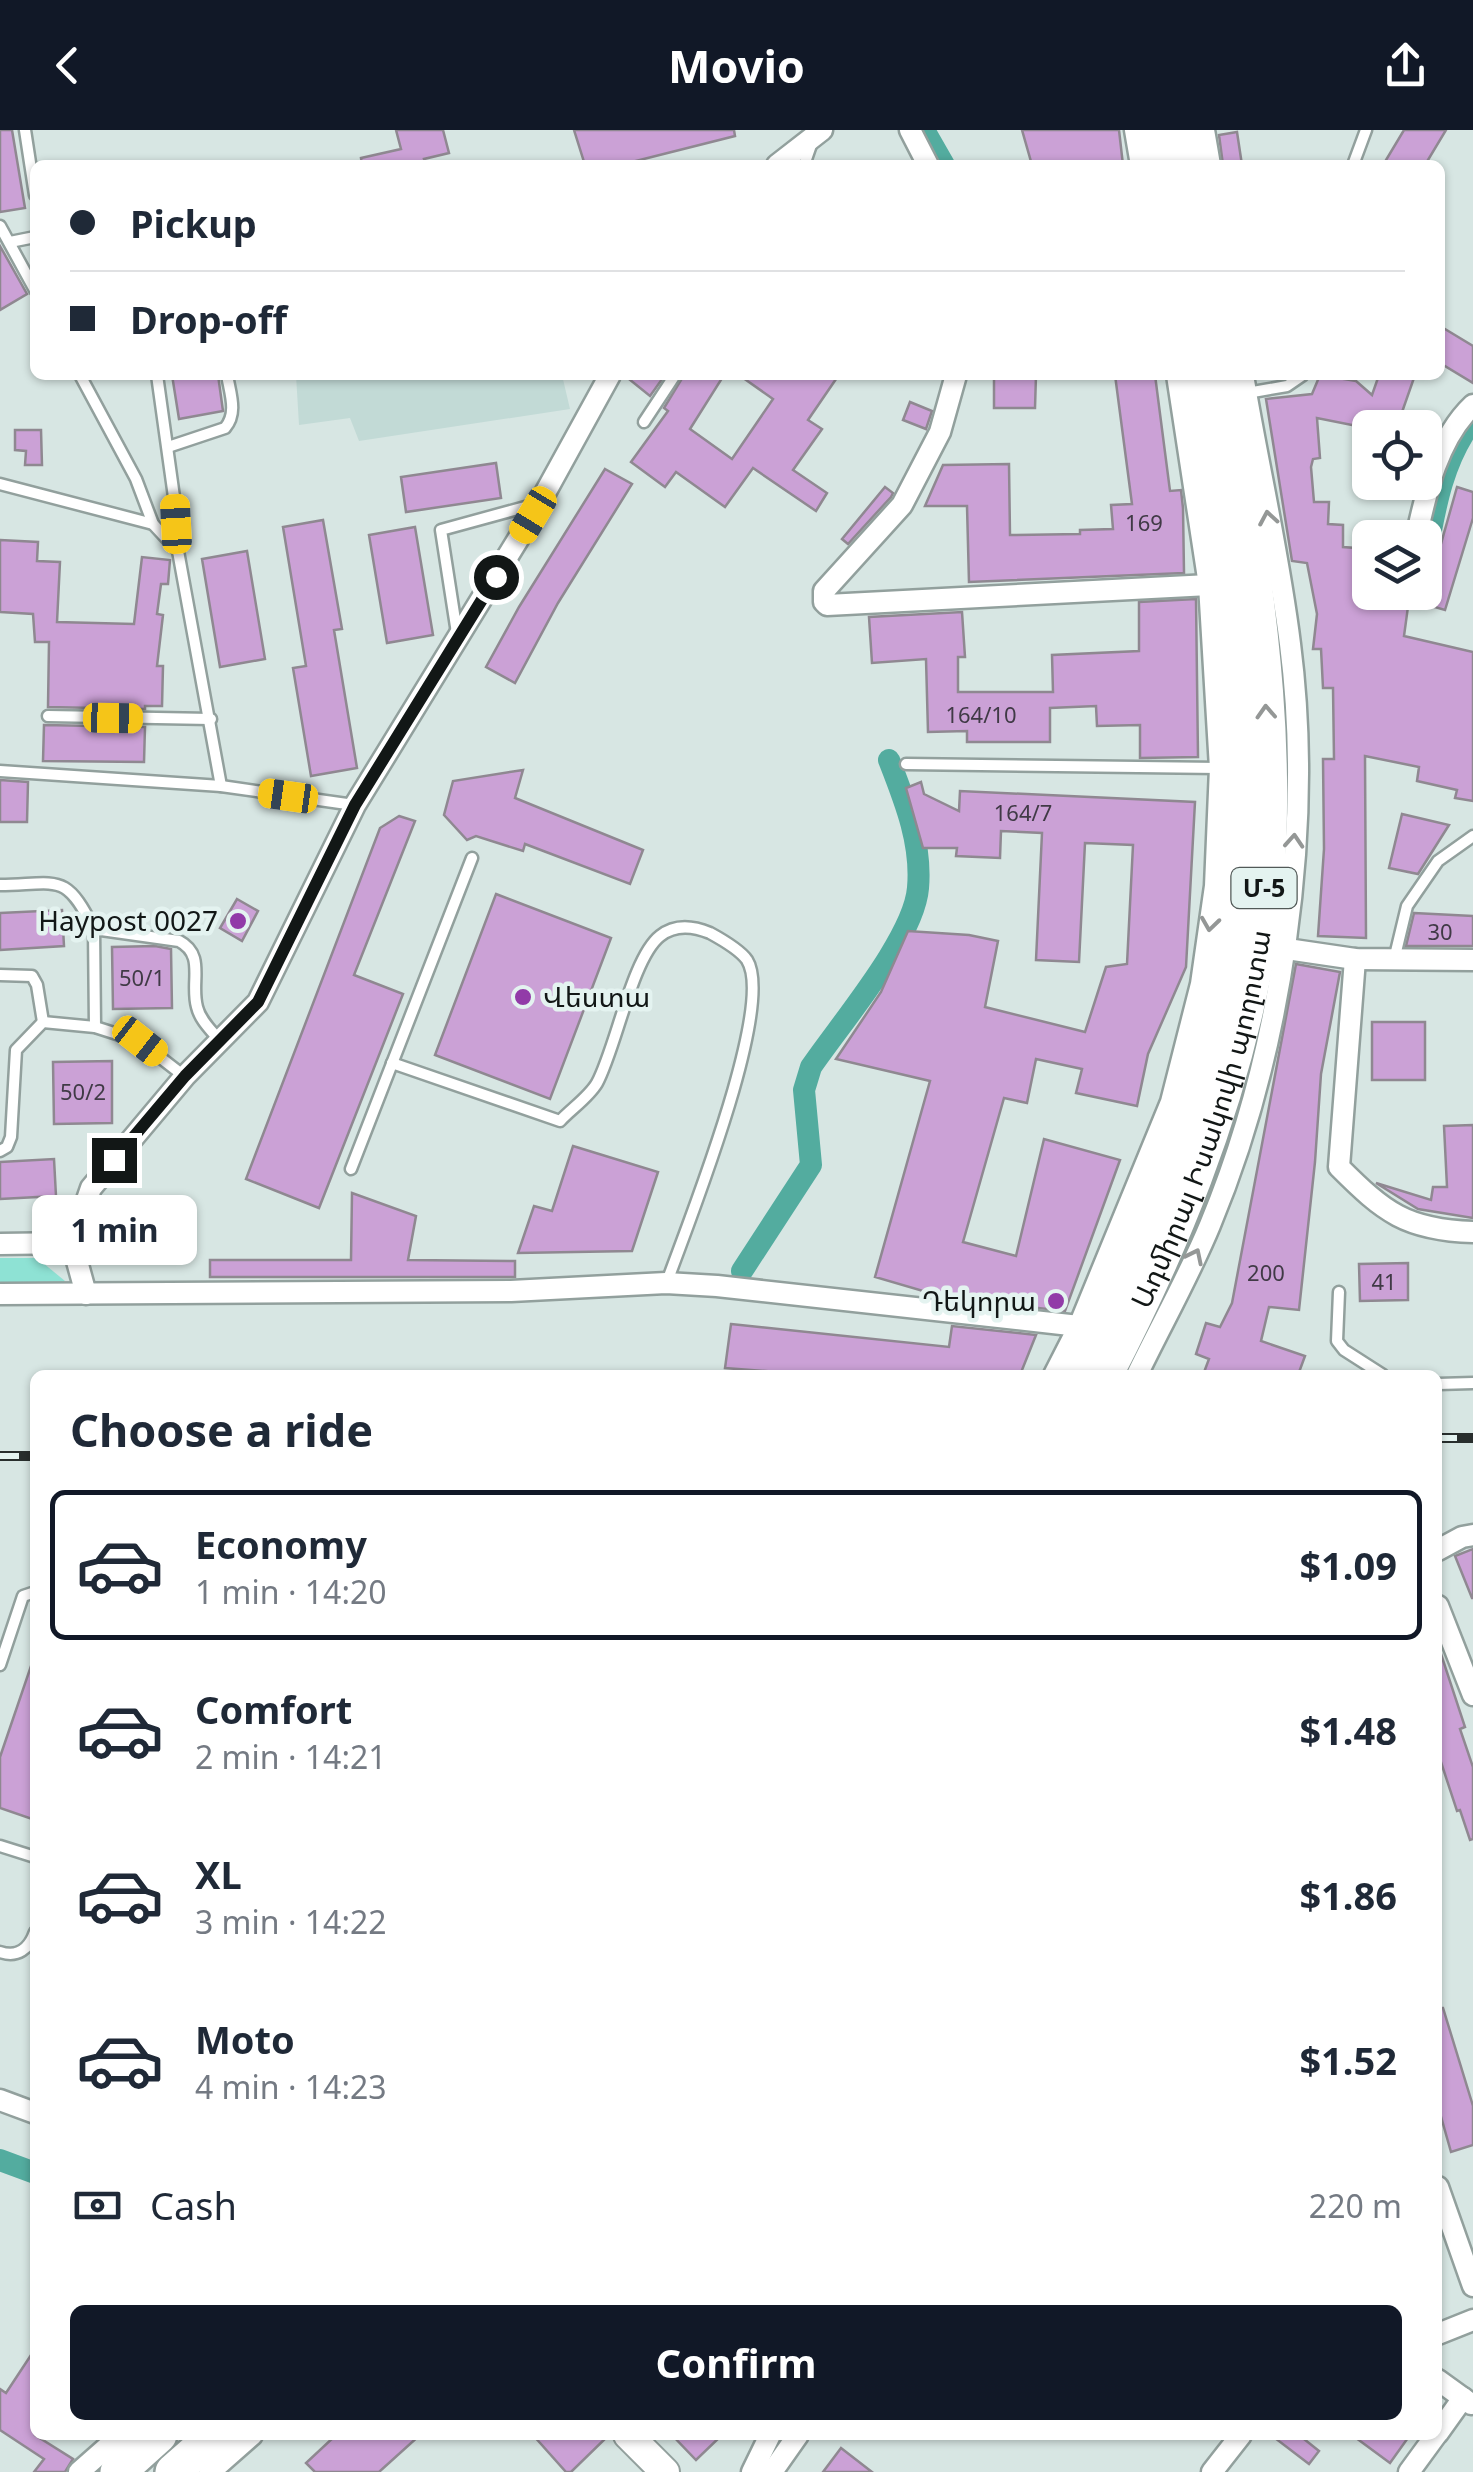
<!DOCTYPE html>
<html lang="en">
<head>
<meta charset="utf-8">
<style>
	:root { --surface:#fff; --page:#f2f2f3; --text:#1f2937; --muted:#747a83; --line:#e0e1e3; --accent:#111827 }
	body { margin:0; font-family:"Noto Sans","Noto Sans Armenian",sans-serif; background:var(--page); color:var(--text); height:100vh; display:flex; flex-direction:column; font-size:38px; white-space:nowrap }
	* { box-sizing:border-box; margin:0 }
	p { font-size:32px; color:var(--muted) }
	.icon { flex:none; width:55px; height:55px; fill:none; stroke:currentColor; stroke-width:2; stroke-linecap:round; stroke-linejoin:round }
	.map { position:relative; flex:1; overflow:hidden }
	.details { position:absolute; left:30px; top:1240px; width:1412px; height:1070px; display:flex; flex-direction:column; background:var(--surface); border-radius:15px; box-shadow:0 2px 8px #0004 }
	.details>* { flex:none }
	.hud { position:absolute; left:30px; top:30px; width:1415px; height:220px; border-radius:15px; box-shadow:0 2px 8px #0004; display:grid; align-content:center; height:220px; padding:0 40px; background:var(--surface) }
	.controls { position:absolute; left:1352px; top:280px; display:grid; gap:20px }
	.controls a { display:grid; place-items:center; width:90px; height:90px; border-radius:15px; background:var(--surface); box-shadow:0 2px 8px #0004; font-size:50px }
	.end { position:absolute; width:45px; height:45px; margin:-22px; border:12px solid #121716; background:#fff; box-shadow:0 0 0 5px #fff }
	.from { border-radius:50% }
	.bubble { position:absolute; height:70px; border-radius:15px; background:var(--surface); box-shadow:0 2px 8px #0004; font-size:32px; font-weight:700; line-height:70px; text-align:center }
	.car { position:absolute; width:30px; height:60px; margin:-30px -15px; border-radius:12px; box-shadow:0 0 8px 2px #0007; background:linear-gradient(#f5c518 24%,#345 0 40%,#f5c518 0 76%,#345 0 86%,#f5c518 0) }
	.hud b { display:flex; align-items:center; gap:35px; height:95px; font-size:38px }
	.hud b+b { border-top:2px solid var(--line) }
	.hud i { width:25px; height:25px; background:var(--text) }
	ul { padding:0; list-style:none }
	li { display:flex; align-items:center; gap:30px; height:150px; margin:0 20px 15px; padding:0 20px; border:5px solid transparent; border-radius:15px }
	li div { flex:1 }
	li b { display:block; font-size:38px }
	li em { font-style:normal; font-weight:700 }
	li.selected { border-color:var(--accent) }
	li>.icon { width:90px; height:90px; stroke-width:1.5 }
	h2 { padding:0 40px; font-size:45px; line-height:120px }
	.pay { display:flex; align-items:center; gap:25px; height:110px; padding:0 40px; font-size:38px }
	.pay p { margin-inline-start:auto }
	.action { display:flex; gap:20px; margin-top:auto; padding:20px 40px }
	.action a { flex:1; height:115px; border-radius:15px; background:var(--accent); color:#fff; font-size:40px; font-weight:700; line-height:115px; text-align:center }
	header { display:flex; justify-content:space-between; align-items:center; height:130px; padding:0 40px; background:var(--accent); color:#fff; font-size:45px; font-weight:700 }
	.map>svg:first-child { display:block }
	.built { fill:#c2dad6 }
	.green { fill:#8ee2d4 }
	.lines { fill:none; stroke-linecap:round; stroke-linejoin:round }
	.canal { stroke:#53ac9f; stroke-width:22 }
	.building { fill:#cba1d6; stroke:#8f8891; stroke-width:2.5 }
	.lane-casing { stroke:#92a09d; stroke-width:15 }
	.street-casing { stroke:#92a09d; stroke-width:25 }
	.secondary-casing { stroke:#92a09d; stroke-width:32 }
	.highway-casing { stroke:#92a09d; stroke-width:40 }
	.lane { stroke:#fff; stroke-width:10 }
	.street { stroke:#fff; stroke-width:20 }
	.secondary { stroke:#fff; stroke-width:28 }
	.highway { stroke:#fff; stroke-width:35 }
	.rail-casing { stroke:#282e2d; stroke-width:10 }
	.rail { stroke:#e4f3f0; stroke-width:6; stroke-dasharray:19; stroke-linecap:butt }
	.oneway { stroke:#949796 }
	.route { stroke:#121716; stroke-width:12 }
	.poi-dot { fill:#923ba8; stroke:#e4f3f0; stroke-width:4 }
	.labels { text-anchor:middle; stroke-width:9; stroke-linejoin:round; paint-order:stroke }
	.number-label { font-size:22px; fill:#403a46 }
	.shield { fill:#e4f3f0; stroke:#515957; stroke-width:2.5 }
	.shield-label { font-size:25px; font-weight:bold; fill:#121716 }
	.poi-label { font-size:28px; fill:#121716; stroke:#e4f3f0; text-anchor:end }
	.street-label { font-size:28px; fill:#121716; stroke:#e4f3f0 }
</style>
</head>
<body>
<header><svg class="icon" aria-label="back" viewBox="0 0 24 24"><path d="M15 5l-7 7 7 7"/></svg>Movio<svg class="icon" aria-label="share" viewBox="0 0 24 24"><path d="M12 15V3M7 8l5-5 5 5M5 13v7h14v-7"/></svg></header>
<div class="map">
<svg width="1473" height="2342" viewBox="0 0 1473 2342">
	<rect width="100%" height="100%" fill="#d7e6e3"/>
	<polygon class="built" points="296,245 562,245 570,279 359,311 350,288 299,295"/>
	<polygon class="green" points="0,1128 37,1128 65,1151 56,1157 0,1158"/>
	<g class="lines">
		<g class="canal">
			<polyline points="924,0 944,35"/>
			<path d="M1425 433C1434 383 1441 332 1473 290"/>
			<path d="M742 1141 811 1035 804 960 811 937C841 893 914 808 918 758 922 713 905 671 889 630"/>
			<polyline points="0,2030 35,2043"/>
		</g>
	</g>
	<g class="building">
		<polygon points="0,0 12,0 25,78 0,82"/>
		<polygon points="396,0 443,0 449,23 424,29 426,35 362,35 361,28 401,19"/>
		<polygon points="574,0 734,0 735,6 620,35 585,35"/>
		<polygon points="1022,0 1119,0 1123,35 1032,35"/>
		<polygon points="1404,0 1446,0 1425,35 1383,35"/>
		<polygon points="1237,2 1242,35 1223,35 1219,5"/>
		<polygon points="0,116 27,164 0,180"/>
		<polygon points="1440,196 1473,216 1473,253 1440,233"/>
		<polygon points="172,245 218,245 223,281 179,289"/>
		<polygon points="624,245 665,245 650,266"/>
		<polygon points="684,245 724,245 690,299 732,329 773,269 739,245 825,245 836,249 808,290 822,299 793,340 827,363 816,381 753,338 725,377 676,342 665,357 631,332 668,281 664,278"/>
		<polygon points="994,245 1036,245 1035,278 994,278"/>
		<polygon points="1115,245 1155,245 1170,361 1181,360 1183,378 1184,443 969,452 967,376 925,376 943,335 1009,334 1010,405 1080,404 1080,400 1113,399 1111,375 1132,374"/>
		<polygon points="1320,245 1356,251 1372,265 1379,245 1415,245 1401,285 1431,295 1430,298 1367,298 1317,288 1320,328 1313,329 1311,337 1314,372 1329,372 1328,394 1343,395 1343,417 1370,419 1370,462 1410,462 1404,506 1473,522 1473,671 1455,668 1457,660 1417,651 1419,637 1365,626 1366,808 1318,806 1324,719 1323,629 1334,629 1333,558 1323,558 1321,519 1313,519 1317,484 1307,433 1292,431 1266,269 1312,264"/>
		<polygon points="910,272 932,281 926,299 903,290"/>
		<polygon points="15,300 41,300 42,335 25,335 26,321 15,320"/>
		<polygon points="496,333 501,368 406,382 401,347"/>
		<polygon points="605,339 632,354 558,473 515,553 486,537 519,477"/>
		<polygon points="885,357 893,363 891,367 848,414 842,409"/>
		<polygon points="1457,357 1473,362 1473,388 1445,480 1424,474"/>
		<polygon points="323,390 342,499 334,500 357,638 311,646 293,538 306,536 283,397"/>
		<polygon points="415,397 433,505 387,513 369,405"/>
		<polygon points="0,410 38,412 37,431 60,432 57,492 134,494 142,427 170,430 168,454 161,454 157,484 163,485 157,536 163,536 162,576 145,576 145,579 48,577 49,512 35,512 33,484 0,482"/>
		<polygon points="247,421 265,529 220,537 202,429"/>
		<polygon points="1196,469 1198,627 1140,628 1140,595 1097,596 1096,576 1050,578 1050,612 967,612 967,601 928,602 926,529 872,533 869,487 962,482 965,527 958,527 958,562 1053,562 1052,525 1139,521 1139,472"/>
		<polygon points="44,595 145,597 144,632 43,631"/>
		<polygon points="523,640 515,668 643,720 630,754 525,714 523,721 476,706 467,710 444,685 453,651"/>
		<polygon points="0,650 28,652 27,692 0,692"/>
		<polygon points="921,652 924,664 959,681 960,661 1195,672 1186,837 1148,924 1137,976 1076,963 1082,939 1036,929 1027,973 1004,968 963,1112 1016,1126 1044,1009 1120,1030 1065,1181 947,1168 875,1147 930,951 836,929 881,862 908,801 969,805 998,811 985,877 1085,902 1106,837 1127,834 1133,715 1085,713 1079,832 1036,830 1042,703 1001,701 1000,728 956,726 957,718 923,718 906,658"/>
		<polygon points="1402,684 1449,695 1418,744 1389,738"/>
		<polygon points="399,686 415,691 354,845 403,864 319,1078 246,1049 380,698"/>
		<polygon points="496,764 611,808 550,969 435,925"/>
		<polygon points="237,769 258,781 242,811 220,798"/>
		<polygon points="62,780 64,816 0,820 0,783"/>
		<polygon points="1414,783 1473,786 1473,816 1406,816"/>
		<polygon points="155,816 171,819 172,878 113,879 112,817"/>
		<polygon points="1296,834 1340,842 1321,944 1315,1032 1299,1180 1269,1177 1261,1211 1305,1226 1298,1245 1203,1245 1209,1229 1196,1224 1206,1193 1220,1197 1232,1173"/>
		<rect x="1372" y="892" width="53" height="58"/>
		<polygon points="112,931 112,993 54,994 53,932"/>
		<polygon points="1473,995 1473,1088 1418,1079 1376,1053 1431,1070 1433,1057 1447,1057 1444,996"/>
		<polygon points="573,1016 658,1042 632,1121 518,1123 534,1076 552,1081"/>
		<polygon points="54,1029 56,1066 0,1069 0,1032"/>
		<polygon points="352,1063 416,1086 408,1130 515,1131 515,1147 210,1147 210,1130 351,1130"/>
		<polygon points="1408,1133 1408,1170 1360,1171 1359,1134"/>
		<polygon points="731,1194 949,1217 952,1196 1036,1205 1020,1245 815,1245 725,1238"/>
		<polygon points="1473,1419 1473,1468 1472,1468 1455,1426"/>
		<polygon points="1438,1524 1441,1524 1465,1597 1460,1599 1473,1637 1473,1709 1470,1710 1460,1680 1457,1681 1438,1623"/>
		<polygon points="32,1533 35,1534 35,1690 0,1678 0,1627"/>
		<polygon points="1438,1878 1443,1878 1473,1976 1473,2015 1451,2022 1438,1976"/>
		<polygon points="35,2219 35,2305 73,2329 65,2342 34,2342 44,2329 0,2300 0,2259 6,2263"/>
		<polygon points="336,2305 420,2305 379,2342 315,2342 306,2333"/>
		<polygon points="533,2305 609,2305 571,2342 566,2342"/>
		<polygon points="672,2305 722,2305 696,2330"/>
		<polygon points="1271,2305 1299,2305 1319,2321 1309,2334"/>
		<polygon points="1352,2305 1410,2305 1390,2333"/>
		<polygon points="841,2318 872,2342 823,2342"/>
	</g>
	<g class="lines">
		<g class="lane-casing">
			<g id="lane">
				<polyline points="25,0 35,65"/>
				<polyline points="804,35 812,12"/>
				<polyline points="1353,35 1366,0"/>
				<polyline points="0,96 35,160"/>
				<polyline points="10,112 35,107"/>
				<polyline points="80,245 136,349 153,394 178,421 221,656"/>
				<polyline points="157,245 174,367 178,420"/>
				<polyline points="1247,263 1287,256 1303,245"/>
				<polyline points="644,292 675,245"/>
				<path d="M168 317 225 298C238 283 230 263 227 245"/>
				<polyline points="0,354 153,394"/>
				<polyline points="457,503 441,400 536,374"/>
				<polyline points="48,586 211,589"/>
				<polyline points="906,634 1219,638"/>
				<polyline points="0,641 221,656 354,675"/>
				<path d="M0 755C60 754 65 742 94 799L179 811C206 825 190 852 197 877 200 890 211 900 219 910"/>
				<polyline points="94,799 95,897"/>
				<polyline points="1394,830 1407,776 1438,731 1473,706"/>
				<polyline points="0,845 32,846 37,855 43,892"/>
				<path d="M392 933 560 991C571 979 589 967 597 953 616 918 632 828 660 806 675 794 693 796 710 803 721 809 740 820 747 830 776 876 686 1098 667 1152"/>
				<polyline points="0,1021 7,1017 11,1007 16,920 43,892 95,897 139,911 184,946"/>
				<polyline points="351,1039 472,728"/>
				<polyline points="1339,1162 1337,1211 1344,1220 1383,1245"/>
				<polyline points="1438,1254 1473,1253"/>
				<polyline points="0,1535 23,1466 35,1462"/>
				<polyline points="0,1716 35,1727"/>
				<path d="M0 1822C18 1828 29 1819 35 1802"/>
			</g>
		</g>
		<g class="street-casing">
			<g id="street">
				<polyline points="910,0 928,35"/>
				<polyline points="1135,0 1141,35"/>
				<polyline points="1204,0 1210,35"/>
				<polyline points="777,35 822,0"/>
				<polyline points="956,245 940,302 902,375 824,461 824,472 827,475 1209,455"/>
				<path d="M1416 408C1426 362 1438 308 1473 275"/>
				<polyline points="1287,819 1355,829 1473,830"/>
				<path d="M1355 829 1339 1037C1384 1082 1406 1100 1473 1102"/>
				<polyline points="0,1114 72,1113"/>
				<polyline points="0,1164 511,1161 666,1153 717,1156 1079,1196"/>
				<polyline points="86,1164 72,1113 91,1058 185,946 258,872 355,675 533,385 610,245"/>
				<polyline points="1054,1245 1079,1196 1171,972 1201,854 1215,756 1220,638 1209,455 1177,245"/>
				<path d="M1137 1245C1161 1195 1189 1146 1210 1095 1282 922 1314 700 1290 514 1279 424 1258 335 1243 245"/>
				<polyline points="1438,1420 1462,1407 1473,1405"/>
				<polyline points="1438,1476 1473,1565"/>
				<polyline points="0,1970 35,1983"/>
				<polyline points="1438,2057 1473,2156"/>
				<polyline points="1438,2204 1473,2190"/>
				<polyline points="1438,2250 1471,2274"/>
				<polyline points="1438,2303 1463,2268"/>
				<polyline points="79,2342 121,2305"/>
				<polyline points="210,2342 252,2305"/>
				<polyline points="752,2342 770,2305"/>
				<polyline points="772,2342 798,2305"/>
				<polyline points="1212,2342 1241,2305"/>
				<polyline points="1409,2342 1436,2305"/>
			</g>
		</g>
		<g class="secondary-casing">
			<polyline id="secondary" points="628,2305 665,2342"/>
		</g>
		<g class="highway-casing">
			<g id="highway">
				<polyline points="1155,0 1161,35"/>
				<polyline points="1182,0 1188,35"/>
				<path d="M1077 1245C1127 1143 1176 1039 1206 929 1268 701 1235 474 1197 245"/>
				<path id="s1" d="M1105 1245C1172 1116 1226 984 1254 841 1292 646 1253 437 1222 245"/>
				<polyline points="118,2342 159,2305"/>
				<polyline points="173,2342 215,2305"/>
			</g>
		</g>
		<use href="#lane" class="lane"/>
		<use href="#street" class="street"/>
		<use href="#secondary" class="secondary"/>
		<use href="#highway" class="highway"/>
		<g class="rail-casing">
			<g id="rail">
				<polyline points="1438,1308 1473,1308"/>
				<polyline points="0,1326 35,1326"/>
			</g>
		</g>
		<use href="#rail" class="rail"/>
	</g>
	<defs><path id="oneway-chevron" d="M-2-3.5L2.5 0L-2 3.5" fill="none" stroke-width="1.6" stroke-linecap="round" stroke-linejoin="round" transform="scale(2.5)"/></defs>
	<g class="oneway">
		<use href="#oneway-chevron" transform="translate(1268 388) rotate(-100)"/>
		<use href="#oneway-chevron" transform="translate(1266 582) rotate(-93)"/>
		<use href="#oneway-chevron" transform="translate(1294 711) rotate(-86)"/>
		<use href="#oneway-chevron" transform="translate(1210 794) rotate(98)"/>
		<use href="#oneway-chevron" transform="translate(1195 1126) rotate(-64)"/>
	</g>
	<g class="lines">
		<polyline class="route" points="114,1030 185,946 258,872 355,675 496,447"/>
	</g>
	<g class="poi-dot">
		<circle cx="238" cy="791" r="10"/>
		<circle cx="523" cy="867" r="10"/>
		<circle cx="1056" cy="1171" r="10"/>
	</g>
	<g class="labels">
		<g class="number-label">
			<text x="1144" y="401">169</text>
			<text x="981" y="593">164/10</text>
			<text x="1023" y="691">164/7</text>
			<text x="1440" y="810">30</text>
			<text x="142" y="856">50/1</text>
			<text x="83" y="970">50/2</text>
			<text x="1266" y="1151">200</text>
			<text x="1384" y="1160">41</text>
		</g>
		<rect class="shield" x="1231.5" y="738" width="65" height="40" rx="8"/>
		<g class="shield-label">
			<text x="1264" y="767">Մ-5</text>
		</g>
		<g class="poi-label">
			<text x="218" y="801">Haypost 0027</text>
			<text x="543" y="877" text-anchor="start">Վեստա</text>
			<text x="1036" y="1181">Դեկորա</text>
		</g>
		<g class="street-label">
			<text dy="10" stroke="none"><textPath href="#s1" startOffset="275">Ադմիրալ Իսակովի պողոտա</textPath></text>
		</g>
	</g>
</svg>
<div class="controls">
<a><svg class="icon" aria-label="locate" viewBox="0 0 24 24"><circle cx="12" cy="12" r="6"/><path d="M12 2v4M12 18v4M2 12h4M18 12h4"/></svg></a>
<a><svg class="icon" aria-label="layers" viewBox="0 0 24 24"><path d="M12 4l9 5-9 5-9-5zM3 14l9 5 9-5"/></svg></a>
</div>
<i class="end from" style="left:496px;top:447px"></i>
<i class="end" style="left:114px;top:1030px"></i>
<div class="bubble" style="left:32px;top:1065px;width:165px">1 min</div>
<i class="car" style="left:533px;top:385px;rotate:211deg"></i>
<i class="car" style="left:176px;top:394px;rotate:357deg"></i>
<i class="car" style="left:113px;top:588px;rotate:91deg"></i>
<i class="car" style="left:288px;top:666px;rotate:278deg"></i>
<i class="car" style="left:140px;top:911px;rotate:128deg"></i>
<div class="hud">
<b><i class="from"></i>Pickup</b>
<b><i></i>Drop-off</b>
</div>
<section class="details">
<h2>Choose a ride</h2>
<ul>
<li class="selected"><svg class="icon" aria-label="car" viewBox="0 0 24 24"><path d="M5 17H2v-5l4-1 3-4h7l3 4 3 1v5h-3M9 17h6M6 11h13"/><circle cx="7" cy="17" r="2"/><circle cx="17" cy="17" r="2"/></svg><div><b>Economy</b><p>1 min · 14:20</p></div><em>$1.09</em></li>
<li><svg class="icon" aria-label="car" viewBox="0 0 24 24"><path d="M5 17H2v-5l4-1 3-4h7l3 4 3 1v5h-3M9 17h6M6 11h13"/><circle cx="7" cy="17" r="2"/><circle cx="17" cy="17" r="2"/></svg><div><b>Comfort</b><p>2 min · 14:21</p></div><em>$1.48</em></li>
<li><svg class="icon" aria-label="car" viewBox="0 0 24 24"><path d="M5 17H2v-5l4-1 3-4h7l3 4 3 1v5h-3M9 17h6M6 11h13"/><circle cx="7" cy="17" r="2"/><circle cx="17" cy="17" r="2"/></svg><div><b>XL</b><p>3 min · 14:22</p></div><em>$1.86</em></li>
<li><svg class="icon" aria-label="car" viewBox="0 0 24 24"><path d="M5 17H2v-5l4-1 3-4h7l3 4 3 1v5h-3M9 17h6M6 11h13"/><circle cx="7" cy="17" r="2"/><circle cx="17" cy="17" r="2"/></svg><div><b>Moto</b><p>4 min · 14:23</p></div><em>$1.52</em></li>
</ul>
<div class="pay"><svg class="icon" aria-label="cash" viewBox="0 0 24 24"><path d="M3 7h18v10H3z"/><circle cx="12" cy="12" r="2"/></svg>Cash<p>220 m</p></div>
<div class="action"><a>Confirm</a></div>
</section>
</div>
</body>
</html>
